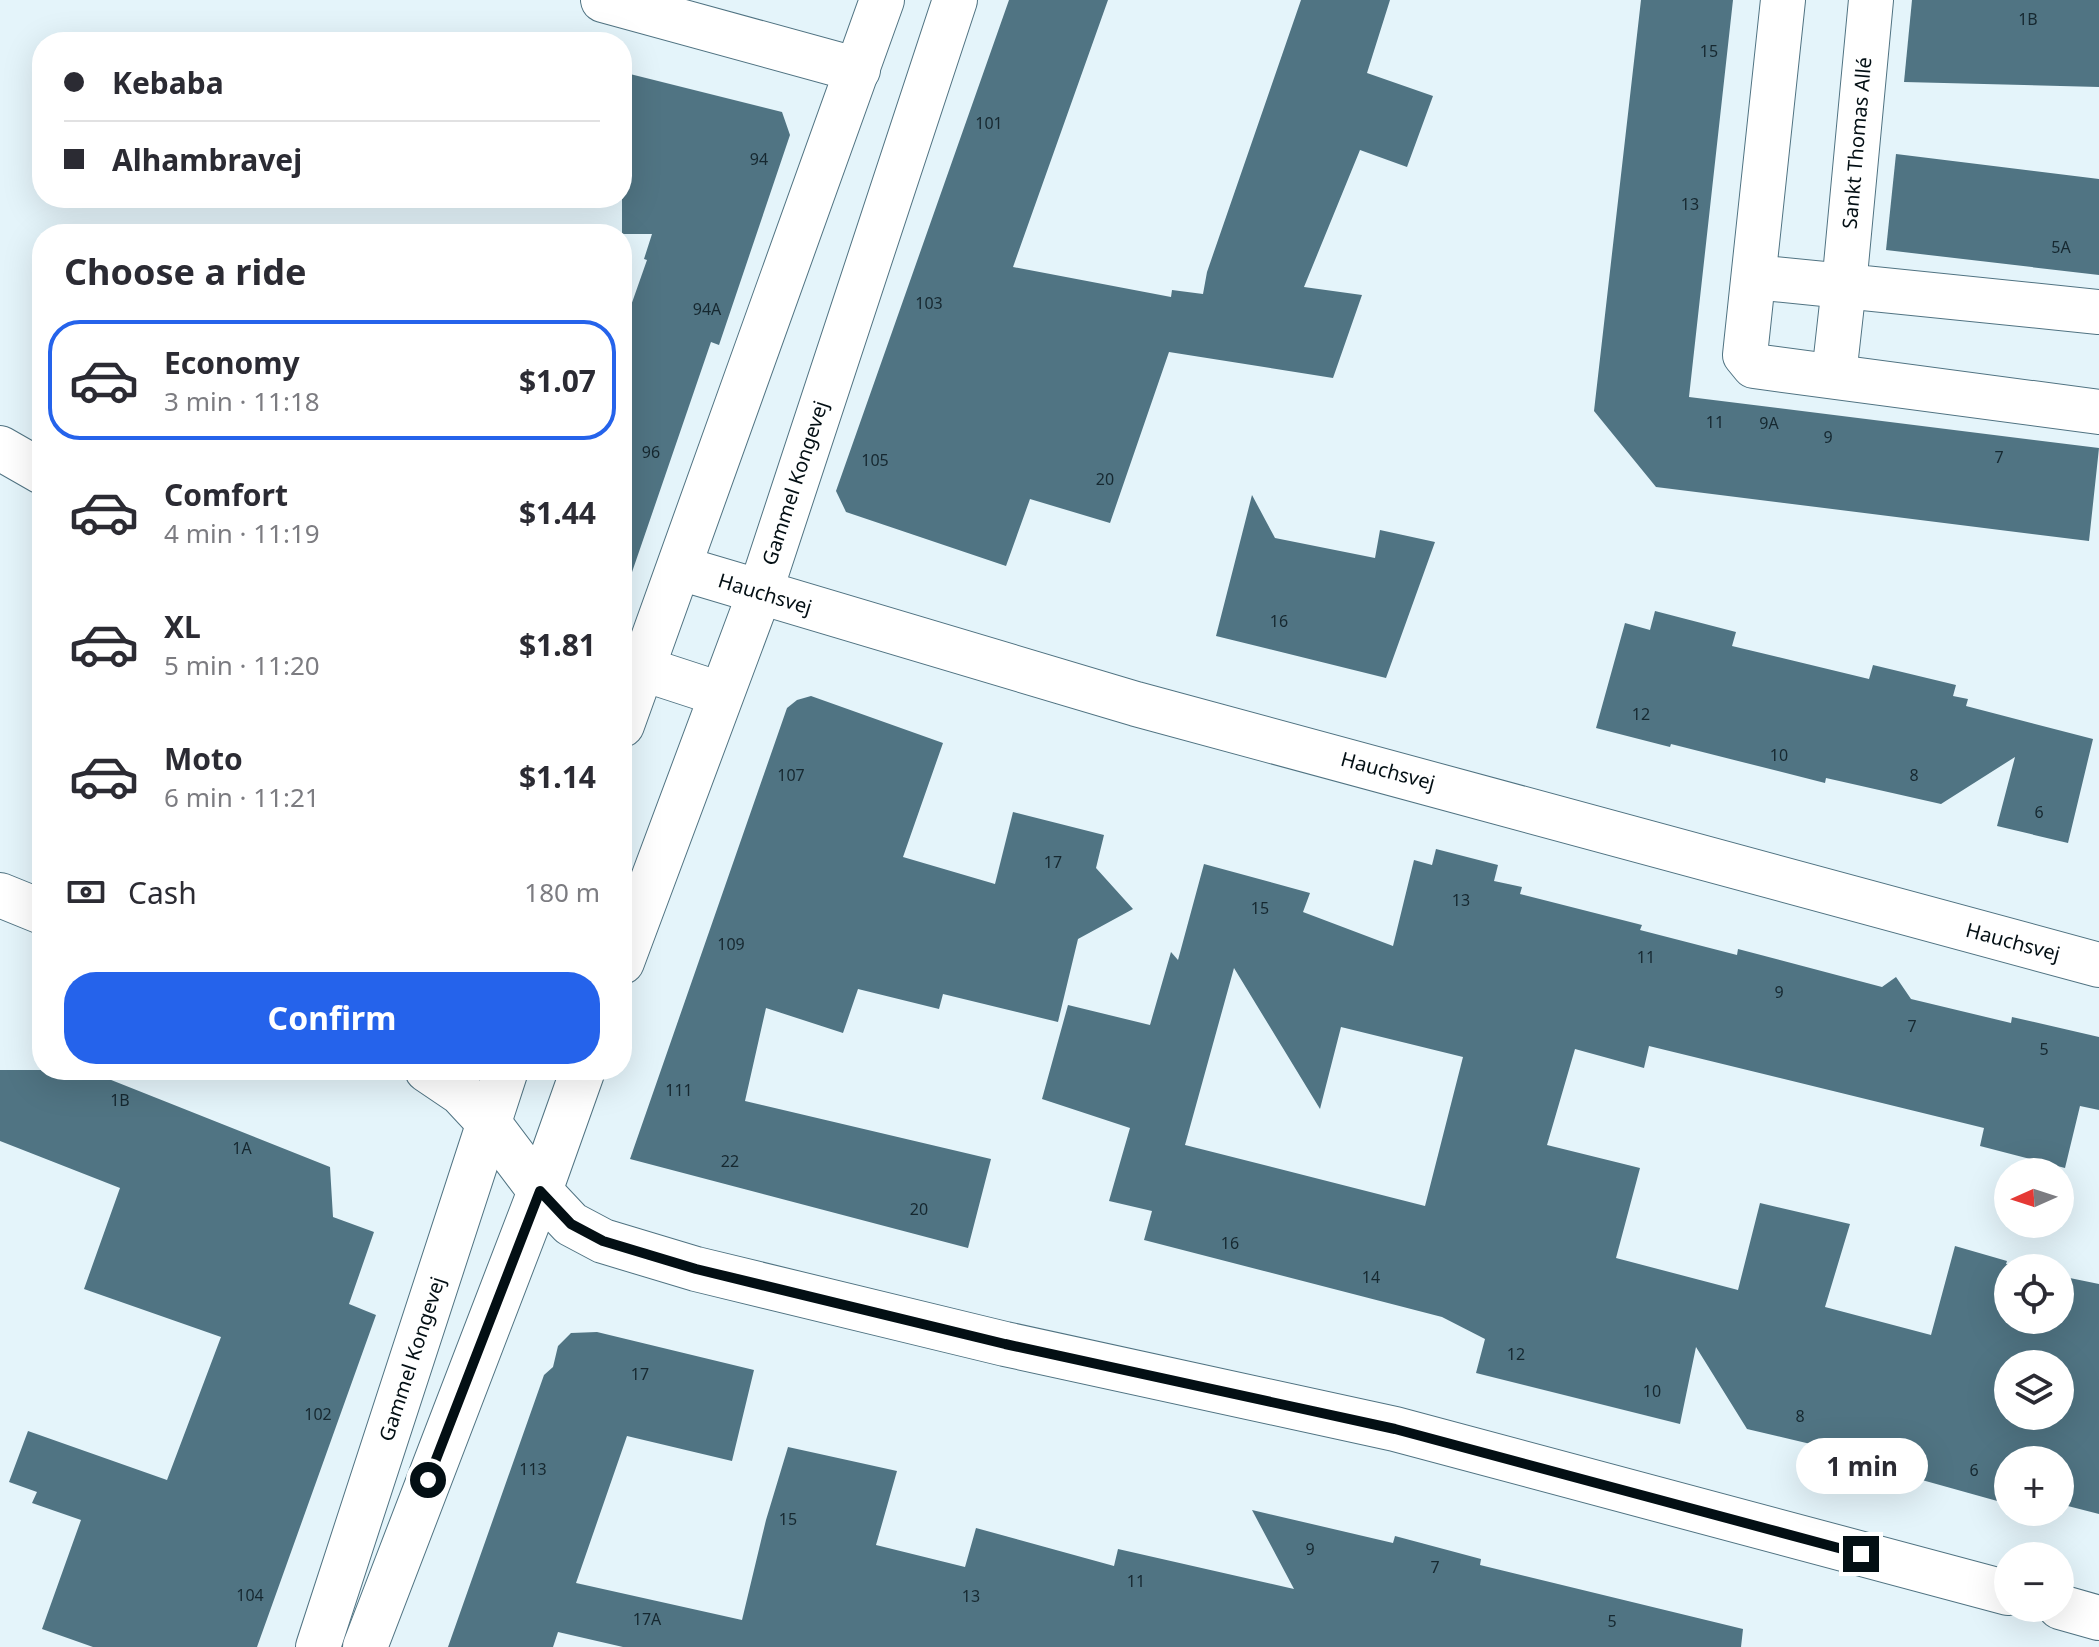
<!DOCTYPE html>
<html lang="en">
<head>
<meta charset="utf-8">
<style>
	:root { --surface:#fff; --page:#f2f2f3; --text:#2b2b33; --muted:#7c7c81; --line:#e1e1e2; --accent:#2563eb }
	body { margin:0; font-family:"Noto Sans",sans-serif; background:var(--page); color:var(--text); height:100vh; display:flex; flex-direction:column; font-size:30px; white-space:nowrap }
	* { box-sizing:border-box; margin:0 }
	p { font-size:26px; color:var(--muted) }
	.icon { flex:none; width:44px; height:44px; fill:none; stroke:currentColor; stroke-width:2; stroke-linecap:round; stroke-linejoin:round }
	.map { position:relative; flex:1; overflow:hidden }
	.side { position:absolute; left:32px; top:224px; width:600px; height:856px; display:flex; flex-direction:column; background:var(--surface); border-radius:32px; box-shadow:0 8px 32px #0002 }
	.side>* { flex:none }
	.hud { position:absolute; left:32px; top:32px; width:600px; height:176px; border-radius:32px; box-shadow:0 8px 32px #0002; display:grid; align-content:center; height:176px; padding:0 32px; background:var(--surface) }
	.needle { width:52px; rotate:267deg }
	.tools { position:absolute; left:1994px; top:1158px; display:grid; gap:16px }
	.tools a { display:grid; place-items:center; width:80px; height:80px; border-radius:50%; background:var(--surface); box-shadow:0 8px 32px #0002; font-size:40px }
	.end { position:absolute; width:36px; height:36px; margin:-18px; border:10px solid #030f14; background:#fff; box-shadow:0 0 0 4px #fff }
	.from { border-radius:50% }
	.bubble { position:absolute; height:56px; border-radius:28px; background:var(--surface); box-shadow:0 8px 32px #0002; font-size:26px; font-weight:700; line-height:56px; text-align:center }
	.hud b { display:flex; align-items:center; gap:28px; height:76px; font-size:30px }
	.hud b+b { border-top:2px solid var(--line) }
	.hud i { width:20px; height:20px; background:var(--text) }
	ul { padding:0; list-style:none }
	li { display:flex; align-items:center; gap:24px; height:120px; margin:0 16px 12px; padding:0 16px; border:4px solid transparent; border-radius:32px }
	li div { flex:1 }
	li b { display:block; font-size:30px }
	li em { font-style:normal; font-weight:700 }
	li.active { border-color:var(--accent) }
	li>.icon { width:72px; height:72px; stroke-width:1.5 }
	h2 { padding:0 32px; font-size:36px; line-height:96px }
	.pay { display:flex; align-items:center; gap:20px; height:88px; padding:0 32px; font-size:30px }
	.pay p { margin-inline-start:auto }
	.button { display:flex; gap:16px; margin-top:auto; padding:16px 32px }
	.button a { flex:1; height:92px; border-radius:32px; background:var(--accent); color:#fff; font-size:32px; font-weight:700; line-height:92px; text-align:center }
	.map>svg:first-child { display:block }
	.building { fill:#507483; fill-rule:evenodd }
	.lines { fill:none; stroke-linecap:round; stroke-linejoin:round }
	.minor-casing { stroke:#507382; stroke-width:46 }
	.minor { stroke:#fff; stroke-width:44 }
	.route { stroke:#030f14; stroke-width:10 }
	.labels { text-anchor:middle; stroke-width:8; stroke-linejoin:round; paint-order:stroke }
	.number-label { font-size:16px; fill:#162830 }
	.street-label { font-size:20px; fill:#030f14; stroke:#fff }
</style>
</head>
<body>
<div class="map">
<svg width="2099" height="1647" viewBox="0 0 2099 1647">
	<rect width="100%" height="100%" fill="#e4f4fa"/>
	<g class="building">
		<polygon points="1009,0 1108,0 1013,267 1171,297 1172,290 1203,294 1207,272 1301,0 1390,0 1367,73 1433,96 1407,167 1360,150 1304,287 1362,295 1333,378 1169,352 1110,523 1030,499 1006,566 846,512 836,491"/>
		<polygon points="1641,0 1733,0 1689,397 2099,448 2089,541 1656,487 1594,411"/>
		<polygon points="1912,0 2099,0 2099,87 1904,82"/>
		<polygon points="622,72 782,112 790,135 719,345 711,342 630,578 622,577 622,331 647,260 644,259 652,234 622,234"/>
		<polygon points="1896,154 2099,179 2099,275 1886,250"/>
		<polygon points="1252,495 1275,538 1375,558 1380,530 1435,542 1386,678 1216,636"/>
		<polygon points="1655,611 1736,632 1732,646 1869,679 1873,665 1956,685 1953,696 1968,699 1966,706 2093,739 2068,843 1997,826 2015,757 1941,804 1826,778 1825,783 1671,744 1670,747 1596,728 1625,623 1650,630"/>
		<polygon points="811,696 943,743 903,857 995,884 1013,812 1104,835 1096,868 1133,909 1078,939 1058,1022 943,994 939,1009 858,989 843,1033 766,1008 745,1101 991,1159 968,1248 630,1159 787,708 797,700"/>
		<path d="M1436 849 1498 865 1494 881 1522 887 1520 894 1642 925 1640 930 1737 955 1738 949 1882 987 1896 977 1911 999 2011 1023 2012 1017 2099 1037V1110L2080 1106 2065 1168 1980 1146 1984 1128 1649 1046 1644 1068 1575 1049 1547 1145 1640 1168 1616 1258 1738 1290 1760 1203 1850 1224 1825 1307 1931 1335 1955 1246 2007 1261 2006 1264 2023 1268H2008V1320H2060V1276L2099 1284V1514L2060 1504V1460H2008V1504L1922 1480 1925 1468 1841 1447 1840 1451 1747 1429 1696 1347 1680 1424 1476 1373 1485 1339 1442 1317 1144 1240 1152 1211 1109 1201 1130 1128 1042 1099 1068 1005 1150 1025 1171 952 1178 960 1204 864 1310 893 1303 912 1393 946 1414 860 1432 865ZM1234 968 1320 1109 1341 1027 1463 1057 1425 1206 1185 1145ZM2008 1364H2060V1416H2008Z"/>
		<polygon points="0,1070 86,1070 330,1167 333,1217 374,1232 349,1304 376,1315 257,1647 93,1647 42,1629 81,1520 32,1503 37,1492 9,1482 28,1431 167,1480 221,1337 84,1289 120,1188 0,1141"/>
		<polygon points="597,1332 754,1370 732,1461 627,1436 576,1583 742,1620 766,1520 788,1447 897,1471 876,1545 965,1567 976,1528 1114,1566 1118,1549 1294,1589 1252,1510 1393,1543 1395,1536 1481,1559 1480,1565 1743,1629 1741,1647 623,1647 558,1632 553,1647 448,1647 544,1375 553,1367 558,1346 571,1333"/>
	</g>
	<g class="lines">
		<g class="minor-casing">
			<g id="minor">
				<polyline points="603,0 858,70"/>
				<polyline points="1783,0 1745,355 1754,366 2099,412"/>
				<polyline points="1871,0 1844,286 2099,312"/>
				<polyline points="1754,277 1844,286 1834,375"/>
				<polyline points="0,448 42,472"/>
				<polyline points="680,568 1136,704 2099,965"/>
				<polyline points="622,662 720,694"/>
				<polyline points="622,725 882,0"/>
				<polyline points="0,895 42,912"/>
				<polyline points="622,962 760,592 955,0"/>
				<polyline points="427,1070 461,1093 488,1122 540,1191 571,1224 603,1241 696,1269 1005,1344 1395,1429 2008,1593"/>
				<polyline points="2060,1607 2099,1618"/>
				<polyline points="318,1647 506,1070"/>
				<polyline points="365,1647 540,1191 583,1070"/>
			</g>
		</g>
		<use href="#minor" class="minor"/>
	</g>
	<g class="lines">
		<polyline class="route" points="428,1480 540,1191 571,1224 603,1241 696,1269 1005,1344 1395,1429 1861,1554"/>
	</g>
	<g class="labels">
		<g class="number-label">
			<text x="2028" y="25">1B</text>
			<text x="1709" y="57">15</text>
			<text x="989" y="129">101</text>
			<text x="759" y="165">94</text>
			<text x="1690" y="210">13</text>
			<text x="2061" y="253">5A</text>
			<text x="929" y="309">103</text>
			<text x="707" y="315">94A</text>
			<text x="1715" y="428">11</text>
			<text x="1769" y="429">9A</text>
			<text x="1828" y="443">9</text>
			<text x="651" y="458">96</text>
			<text x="1999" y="463">7</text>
			<text x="875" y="466">105</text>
			<text x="1105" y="485">20</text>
			<text x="1279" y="627">16</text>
			<text x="1641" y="720">12</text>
			<text x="1779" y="761">10</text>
			<text x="791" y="781">107</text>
			<text x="1914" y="781">8</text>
			<text x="2039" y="818">6</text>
			<text x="1053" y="868">17</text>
			<text x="1461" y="906">13</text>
			<text x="1260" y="914">15</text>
			<text x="731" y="950">109</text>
			<text x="1646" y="963">11</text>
			<text x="1779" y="998">9</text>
			<text x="1912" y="1032">7</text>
			<text x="2044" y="1055">5</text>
			<text x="679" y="1096">111</text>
			<text x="120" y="1106">1B</text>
			<text x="242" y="1154">1A</text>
			<text x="730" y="1167">22</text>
			<text x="919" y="1215">20</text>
			<text x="1230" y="1249">16</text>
			<text x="1371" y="1283">14</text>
			<text x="1516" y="1360">12</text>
			<text x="640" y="1380">17</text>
			<text x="1652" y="1397">10</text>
			<text x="318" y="1420">102</text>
			<text x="1800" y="1422">8</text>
			<text x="533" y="1475">113</text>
			<text x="1974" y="1476">6</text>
			<text x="788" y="1525">15</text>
			<text x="1310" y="1555">9</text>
			<text x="1435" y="1573">7</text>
			<text x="1136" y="1587">11</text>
			<text x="250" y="1601">104</text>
			<text x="971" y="1602">13</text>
			<text x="647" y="1625">17A</text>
			<text x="1612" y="1627">5</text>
		</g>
		<g class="street-label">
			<text transform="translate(1857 143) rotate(-85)" y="7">Sankt Thomas Allé</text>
			<text transform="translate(795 483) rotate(-72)" y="7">Gammel Kongevej</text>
			<text transform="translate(765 594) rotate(17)" y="7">Hauchsvej</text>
			<text transform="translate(1388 771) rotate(15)" y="7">Hauchsvej</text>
			<text transform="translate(2013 942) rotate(15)" y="7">Hauchsvej</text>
			<text transform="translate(412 1359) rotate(-72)" y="7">Gammel Kongevej</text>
		</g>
	</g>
</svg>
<div class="tools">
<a><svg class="needle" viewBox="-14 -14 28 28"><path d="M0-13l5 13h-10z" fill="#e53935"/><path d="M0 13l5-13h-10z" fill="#7c7c81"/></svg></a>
<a><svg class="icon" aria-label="locate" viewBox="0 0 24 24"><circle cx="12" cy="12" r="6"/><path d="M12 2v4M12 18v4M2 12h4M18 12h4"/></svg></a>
<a><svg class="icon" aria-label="layers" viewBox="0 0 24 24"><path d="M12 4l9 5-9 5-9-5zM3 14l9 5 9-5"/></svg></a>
<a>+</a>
<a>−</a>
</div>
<i class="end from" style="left:428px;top:1480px"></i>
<i class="end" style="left:1861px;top:1554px"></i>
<div class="bubble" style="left:1796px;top:1438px;width:132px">1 min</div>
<div class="hud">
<b><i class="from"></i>Kebaba</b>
<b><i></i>Alhambravej</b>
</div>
<section class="side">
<h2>Choose a ride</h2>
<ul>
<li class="active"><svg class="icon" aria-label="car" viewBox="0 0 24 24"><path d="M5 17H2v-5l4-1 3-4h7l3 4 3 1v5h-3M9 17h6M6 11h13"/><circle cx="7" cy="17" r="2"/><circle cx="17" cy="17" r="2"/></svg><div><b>Economy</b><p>3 min · 11:18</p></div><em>$1.07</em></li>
<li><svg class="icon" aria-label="car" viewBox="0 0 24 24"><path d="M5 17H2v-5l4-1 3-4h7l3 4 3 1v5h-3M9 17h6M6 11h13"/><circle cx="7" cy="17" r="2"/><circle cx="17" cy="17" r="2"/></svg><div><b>Comfort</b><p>4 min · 11:19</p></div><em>$1.44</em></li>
<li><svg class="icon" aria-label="car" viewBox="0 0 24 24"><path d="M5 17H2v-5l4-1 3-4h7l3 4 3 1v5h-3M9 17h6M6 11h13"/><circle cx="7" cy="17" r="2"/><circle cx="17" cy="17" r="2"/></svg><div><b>XL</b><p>5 min · 11:20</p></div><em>$1.81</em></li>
<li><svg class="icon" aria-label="car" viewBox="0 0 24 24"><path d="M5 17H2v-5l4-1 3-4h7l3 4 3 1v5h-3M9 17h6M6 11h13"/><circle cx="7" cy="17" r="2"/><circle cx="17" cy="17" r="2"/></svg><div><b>Moto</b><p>6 min · 11:21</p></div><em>$1.14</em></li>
</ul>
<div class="pay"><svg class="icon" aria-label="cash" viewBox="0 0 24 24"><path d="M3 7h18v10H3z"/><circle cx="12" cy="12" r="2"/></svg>Cash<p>180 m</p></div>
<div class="button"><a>Confirm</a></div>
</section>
</div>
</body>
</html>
